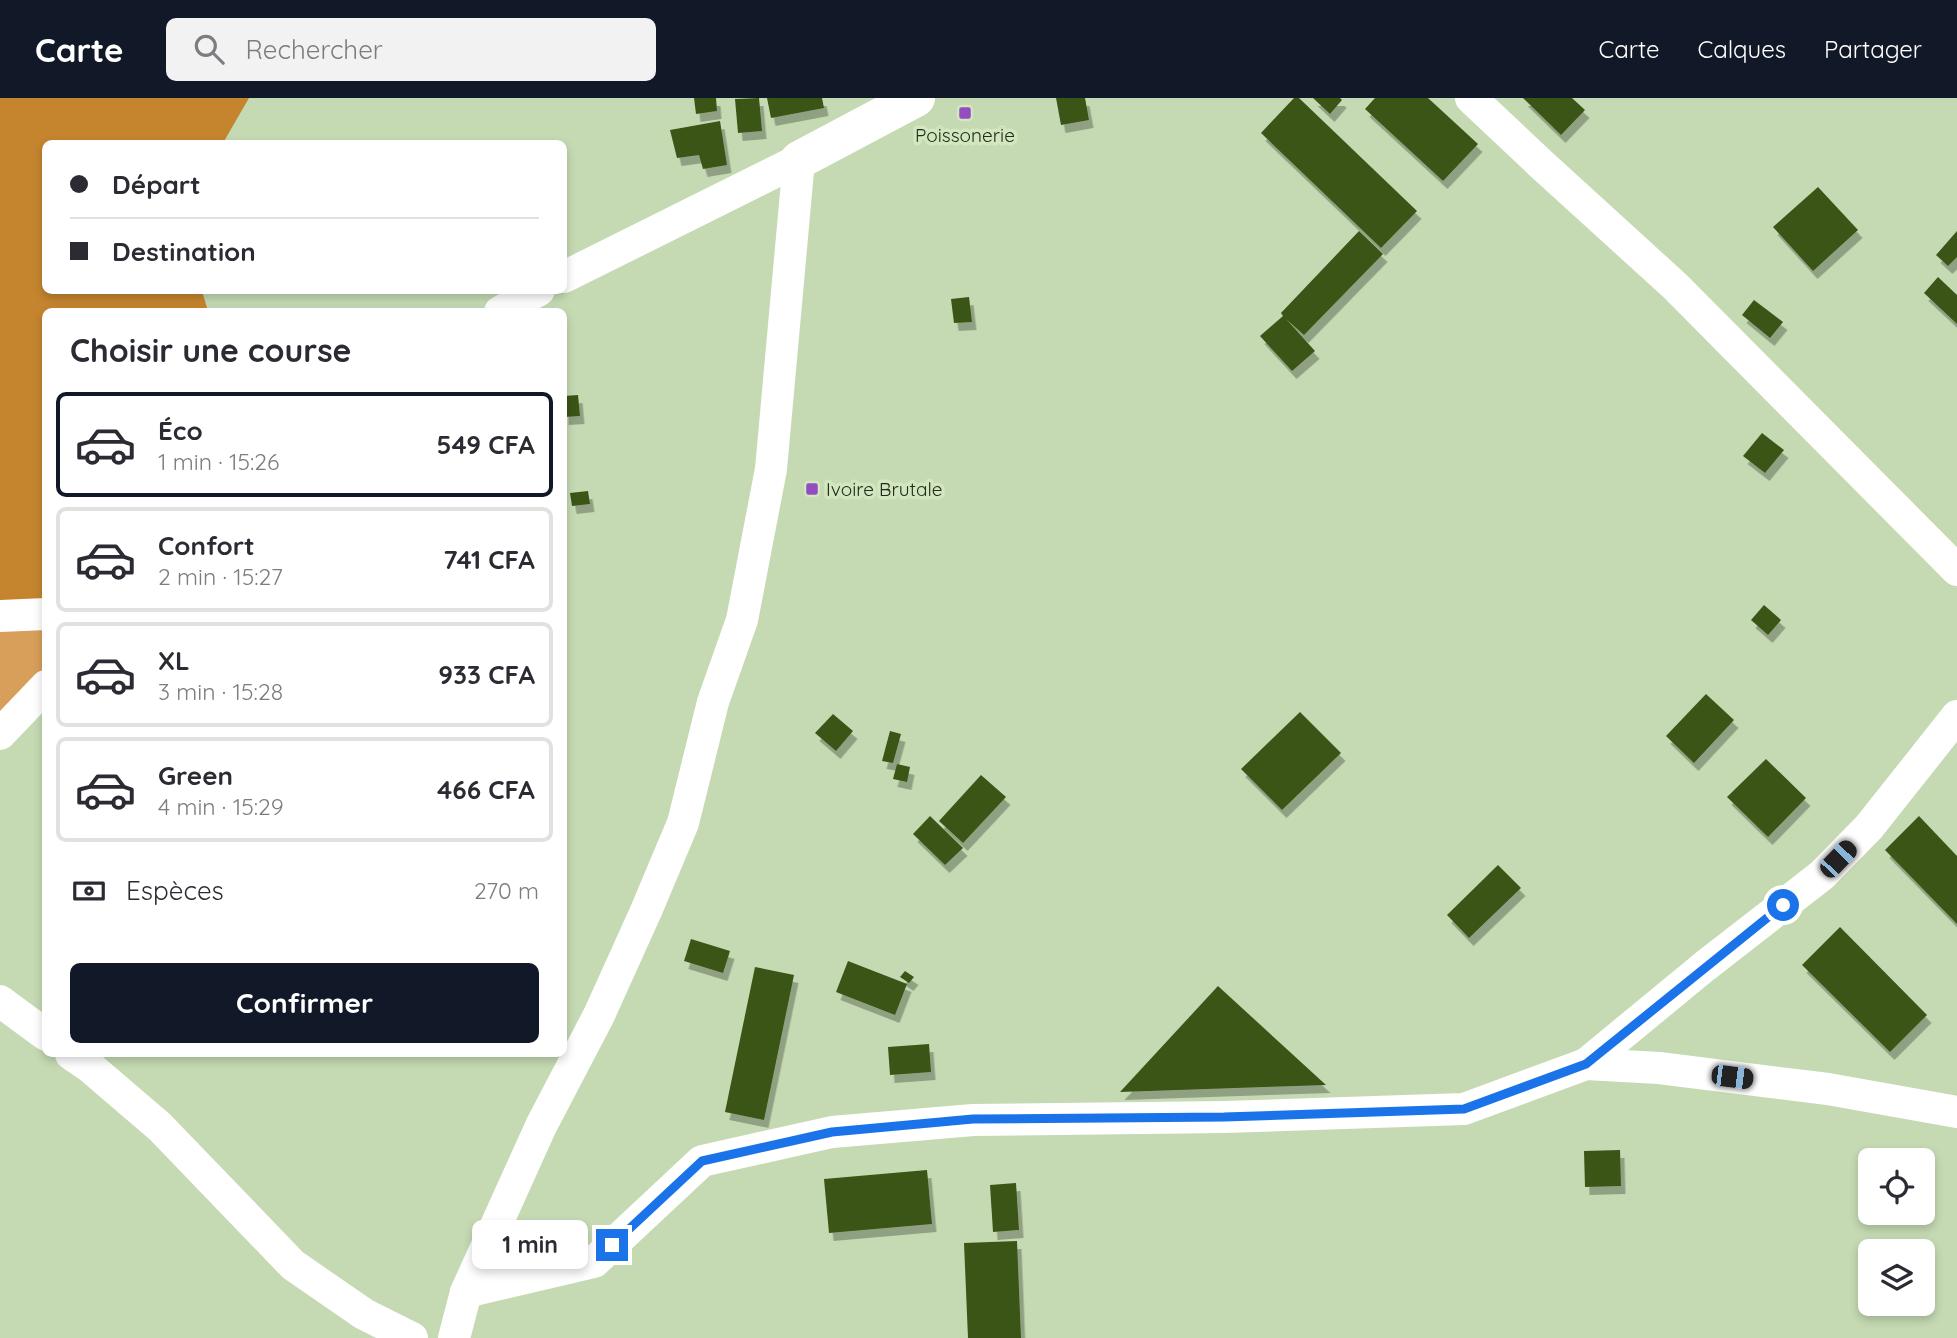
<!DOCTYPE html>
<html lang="fr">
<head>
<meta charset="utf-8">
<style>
	:root { --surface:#fff; --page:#f2f2f3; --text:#2b2b33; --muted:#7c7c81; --line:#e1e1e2; --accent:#111827 }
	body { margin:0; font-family:Quicksand,sans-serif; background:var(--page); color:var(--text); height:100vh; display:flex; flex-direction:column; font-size:26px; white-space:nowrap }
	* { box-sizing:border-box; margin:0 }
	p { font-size:23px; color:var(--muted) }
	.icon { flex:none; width:38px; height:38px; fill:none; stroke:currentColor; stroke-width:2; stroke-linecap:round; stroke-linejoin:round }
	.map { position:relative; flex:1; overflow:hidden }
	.drawer { position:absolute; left:42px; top:210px; width:525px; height:749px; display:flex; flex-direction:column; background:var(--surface); border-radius:10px; box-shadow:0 4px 10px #0003 }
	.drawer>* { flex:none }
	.banner { position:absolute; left:42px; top:42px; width:525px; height:154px; border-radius:10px; box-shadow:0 4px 10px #0003; display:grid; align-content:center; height:154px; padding:0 28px; background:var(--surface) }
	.buttons { position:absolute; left:1858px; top:1050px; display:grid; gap:14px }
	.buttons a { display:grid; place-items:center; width:77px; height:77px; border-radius:10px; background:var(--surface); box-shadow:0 4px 10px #0003; font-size:35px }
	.end { position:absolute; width:32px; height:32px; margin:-16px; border:9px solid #1a73e8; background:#fff; box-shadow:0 0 0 4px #fff }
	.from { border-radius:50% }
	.bubble { position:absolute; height:49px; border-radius:10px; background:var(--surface); box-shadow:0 4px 10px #0003; font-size:23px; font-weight:700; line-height:49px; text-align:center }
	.car { position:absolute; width:21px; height:42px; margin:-21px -10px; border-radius:9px; box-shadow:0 0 5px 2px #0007; background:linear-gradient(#222 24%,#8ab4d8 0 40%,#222 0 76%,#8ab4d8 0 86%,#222 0) }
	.banner b { display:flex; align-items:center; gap:24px; height:66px; font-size:26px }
	.banner b+b { border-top:2px solid var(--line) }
	.banner i { width:18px; height:18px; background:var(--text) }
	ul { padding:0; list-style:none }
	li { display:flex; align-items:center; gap:21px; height:105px; margin:0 14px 10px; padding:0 14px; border:4px solid var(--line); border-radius:10px }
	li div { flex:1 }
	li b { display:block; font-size:26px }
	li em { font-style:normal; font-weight:700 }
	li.current { border-color:var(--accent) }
	li>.icon { width:63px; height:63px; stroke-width:1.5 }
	h2 { padding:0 28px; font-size:32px; line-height:84px }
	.pay { display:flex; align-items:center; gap:18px; height:77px; padding:0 28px; font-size:26px }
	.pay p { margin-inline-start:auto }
	.primary-button { display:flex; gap:14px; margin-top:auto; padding:14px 28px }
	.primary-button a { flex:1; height:80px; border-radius:10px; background:var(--accent); color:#fff; font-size:28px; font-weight:700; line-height:80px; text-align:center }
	header { display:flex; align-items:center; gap:42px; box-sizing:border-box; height:98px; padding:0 35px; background:var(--accent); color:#fff }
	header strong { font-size:33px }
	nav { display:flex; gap:38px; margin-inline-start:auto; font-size:24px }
	.search { width:490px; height:63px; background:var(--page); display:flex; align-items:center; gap:18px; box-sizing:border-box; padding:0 24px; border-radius:10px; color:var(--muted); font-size:26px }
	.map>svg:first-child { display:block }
	.green { fill:#d89f5a }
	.forest { fill:#c5852e }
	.building { fill:#3a5517; filter:url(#shadow) }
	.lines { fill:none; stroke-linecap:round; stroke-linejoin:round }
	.street { stroke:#fff; stroke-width:32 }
	.secondary { stroke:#fff; stroke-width:38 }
	.route { stroke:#1a73e8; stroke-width:9 }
	.poi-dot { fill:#944dc0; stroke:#d2e7bf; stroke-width:2.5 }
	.labels { text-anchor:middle; stroke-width:7; stroke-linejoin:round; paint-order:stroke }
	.poi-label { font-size:19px; fill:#232a1b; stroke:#d2e7bf }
</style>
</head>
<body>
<header>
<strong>Carte</strong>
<div class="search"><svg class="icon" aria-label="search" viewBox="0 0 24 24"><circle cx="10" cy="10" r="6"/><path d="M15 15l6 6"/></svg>Rechercher</div>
<nav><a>Carte</a><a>Calques</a><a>Partager</a></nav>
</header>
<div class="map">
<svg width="1957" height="1240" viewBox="0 0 1957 1240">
	<defs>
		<filter id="shadow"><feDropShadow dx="4.5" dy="8" stdDeviation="0" flood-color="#0004"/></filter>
	</defs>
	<rect width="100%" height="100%" fill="#c5dab3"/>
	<polygon class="green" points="45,516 45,588 0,636 0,518"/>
	<polygon class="forest" points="0,0 249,0 223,45 46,46 46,192 202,193 208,213 46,214 45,516 0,518"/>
	<g class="building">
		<polygon points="694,0 716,0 717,13 696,16"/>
		<polygon points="759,0 762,33 738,35 735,1"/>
		<polygon points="767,0 822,0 824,10 771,20"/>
		<polygon points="1056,0 1085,0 1089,22 1061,27"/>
		<polygon points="1294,0 1299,0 1417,113 1381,150 1261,35"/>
		<polygon points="1313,0 1340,0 1342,2 1330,16"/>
		<polygon points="1375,0 1428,0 1478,46 1443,83 1365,11"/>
		<polygon points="1523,0 1572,0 1585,12 1561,37"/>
		<polygon points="720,23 727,67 703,71 699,57 677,60 670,32"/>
		<polygon points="1818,89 1858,132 1813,173 1773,129"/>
		<polygon points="1359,133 1383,156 1304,237 1286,221 1315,253 1292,273 1260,238 1283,218 1281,215"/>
		<polygon points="1957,133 1957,159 1948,168 1936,157"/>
		<polygon points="1938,179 1957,197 1957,226 1924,195"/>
		<polygon points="969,199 972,224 954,225 951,201"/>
		<polygon points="1754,202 1783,224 1770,240 1742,217"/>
		<polygon points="578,297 580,318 564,319 564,298"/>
		<polygon points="1762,335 1784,352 1765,375 1743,358"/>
		<polygon points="588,393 590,406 572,408 570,395"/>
		<polygon points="1764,507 1781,522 1768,537 1751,522"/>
		<polygon points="1706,596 1734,622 1694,665 1666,638"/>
		<polygon points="1300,614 1341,655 1282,712 1241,671"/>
		<polygon points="833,616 853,633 836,653 815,635"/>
		<polygon points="890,633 901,636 893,665 882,663"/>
		<polygon points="1766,661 1806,700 1768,739 1727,699"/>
		<polygon points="897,666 910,669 907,684 893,681"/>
		<polygon points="981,677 1006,699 963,745 939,723"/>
		<polygon points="930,718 963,750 945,767 913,736"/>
		<polygon points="1919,718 1957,758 1957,826 1885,752"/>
		<polygon points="1498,767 1521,790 1469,840 1447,817"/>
		<polygon points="1840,829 1927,917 1890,954 1802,867"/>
		<polygon points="691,841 730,853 723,875 684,863"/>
		<polygon points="848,863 907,886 895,917 836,894"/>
		<polygon points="755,869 794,877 764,1022 725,1014"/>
		<polygon points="905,873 914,879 909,885 900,879"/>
		<polygon points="1218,888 1326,987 1120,994"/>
		<polygon points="929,946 931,974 890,977 888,949"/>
		<polygon points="1620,1052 1621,1088 1585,1089 1584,1053"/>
		<polygon points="927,1072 932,1126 829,1135 824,1081"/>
		<polygon points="1016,1085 1019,1132 993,1134 990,1087"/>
		<polygon points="1017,1143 1021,1240 968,1240 964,1145"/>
	</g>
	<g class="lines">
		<g class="street">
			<polyline points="1471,0 1541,66 1675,188 1957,472"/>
			<polyline points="564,179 799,62"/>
			<polyline points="500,214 539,192"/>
			<polyline points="0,518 46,516"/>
			<polyline points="0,636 46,588"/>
			<polyline points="0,903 46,937"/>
			<polyline points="71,956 90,969 160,1029 293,1167 364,1216 412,1240"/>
			<polyline points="1586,966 1659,970 1828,991 1957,1014"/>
			<polyline points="466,1194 594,1164 702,1063 832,1034 973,1022 1225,1019 1464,1011 1586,966 1705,868 1822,777 1869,729 1957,618"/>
			<polyline points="454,1240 466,1194 541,1028 599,917 646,813 683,725 713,604 742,522 771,371 799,62"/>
		</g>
		<polyline class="secondary" points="799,62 916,0"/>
	</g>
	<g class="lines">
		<polyline class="route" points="612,1147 702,1063 832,1034 973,1021 1224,1019 1464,1011 1586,966 1783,807"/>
	</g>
	<g class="poi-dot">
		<rect x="958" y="8" width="14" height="14" rx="3.5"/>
		<rect x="805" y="384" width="14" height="14" rx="3.5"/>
	</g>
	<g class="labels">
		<g class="poi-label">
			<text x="965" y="44">Poissonerie</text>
			<text x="826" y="398" text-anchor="start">Ivoire Brutale</text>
		</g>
	</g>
</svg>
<div class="buttons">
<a><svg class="icon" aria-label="locate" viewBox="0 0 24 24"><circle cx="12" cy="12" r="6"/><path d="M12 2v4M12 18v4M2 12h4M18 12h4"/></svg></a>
<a><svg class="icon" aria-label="layers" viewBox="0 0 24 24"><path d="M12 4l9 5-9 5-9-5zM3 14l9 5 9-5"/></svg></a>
</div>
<i class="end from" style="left:1783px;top:807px"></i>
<i class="end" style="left:612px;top:1147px"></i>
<div class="bubble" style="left:472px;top:1122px;width:116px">1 min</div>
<i class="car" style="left:1838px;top:761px;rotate:44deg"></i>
<i class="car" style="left:1732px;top:979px;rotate:97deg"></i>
<div class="banner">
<b><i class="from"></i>Départ</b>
<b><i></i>Destination</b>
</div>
<section class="drawer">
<h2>Choisir une course</h2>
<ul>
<li class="current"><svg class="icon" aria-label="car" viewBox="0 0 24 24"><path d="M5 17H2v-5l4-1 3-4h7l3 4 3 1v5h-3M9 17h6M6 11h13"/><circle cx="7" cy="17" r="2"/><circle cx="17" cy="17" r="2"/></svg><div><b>Éco</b><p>1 min · 15:26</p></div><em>549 CFA</em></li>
<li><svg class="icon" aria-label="car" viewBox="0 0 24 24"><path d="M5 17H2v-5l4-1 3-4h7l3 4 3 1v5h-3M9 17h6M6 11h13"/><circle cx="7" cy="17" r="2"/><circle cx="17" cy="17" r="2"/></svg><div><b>Confort</b><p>2 min · 15:27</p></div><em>741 CFA</em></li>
<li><svg class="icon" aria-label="car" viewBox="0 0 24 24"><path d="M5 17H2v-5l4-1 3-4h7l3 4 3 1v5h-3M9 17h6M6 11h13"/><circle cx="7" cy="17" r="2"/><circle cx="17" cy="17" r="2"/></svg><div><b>XL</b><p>3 min · 15:28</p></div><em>933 CFA</em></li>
<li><svg class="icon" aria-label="car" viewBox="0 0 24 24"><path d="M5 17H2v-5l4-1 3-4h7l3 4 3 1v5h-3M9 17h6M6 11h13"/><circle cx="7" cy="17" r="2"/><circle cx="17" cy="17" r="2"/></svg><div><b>Green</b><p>4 min · 15:29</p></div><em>466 CFA</em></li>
</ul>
<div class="pay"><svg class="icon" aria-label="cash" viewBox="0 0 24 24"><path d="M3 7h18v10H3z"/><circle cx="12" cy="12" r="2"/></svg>Espèces<p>270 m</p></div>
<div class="primary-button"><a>Confirmer</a></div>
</section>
</div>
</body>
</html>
